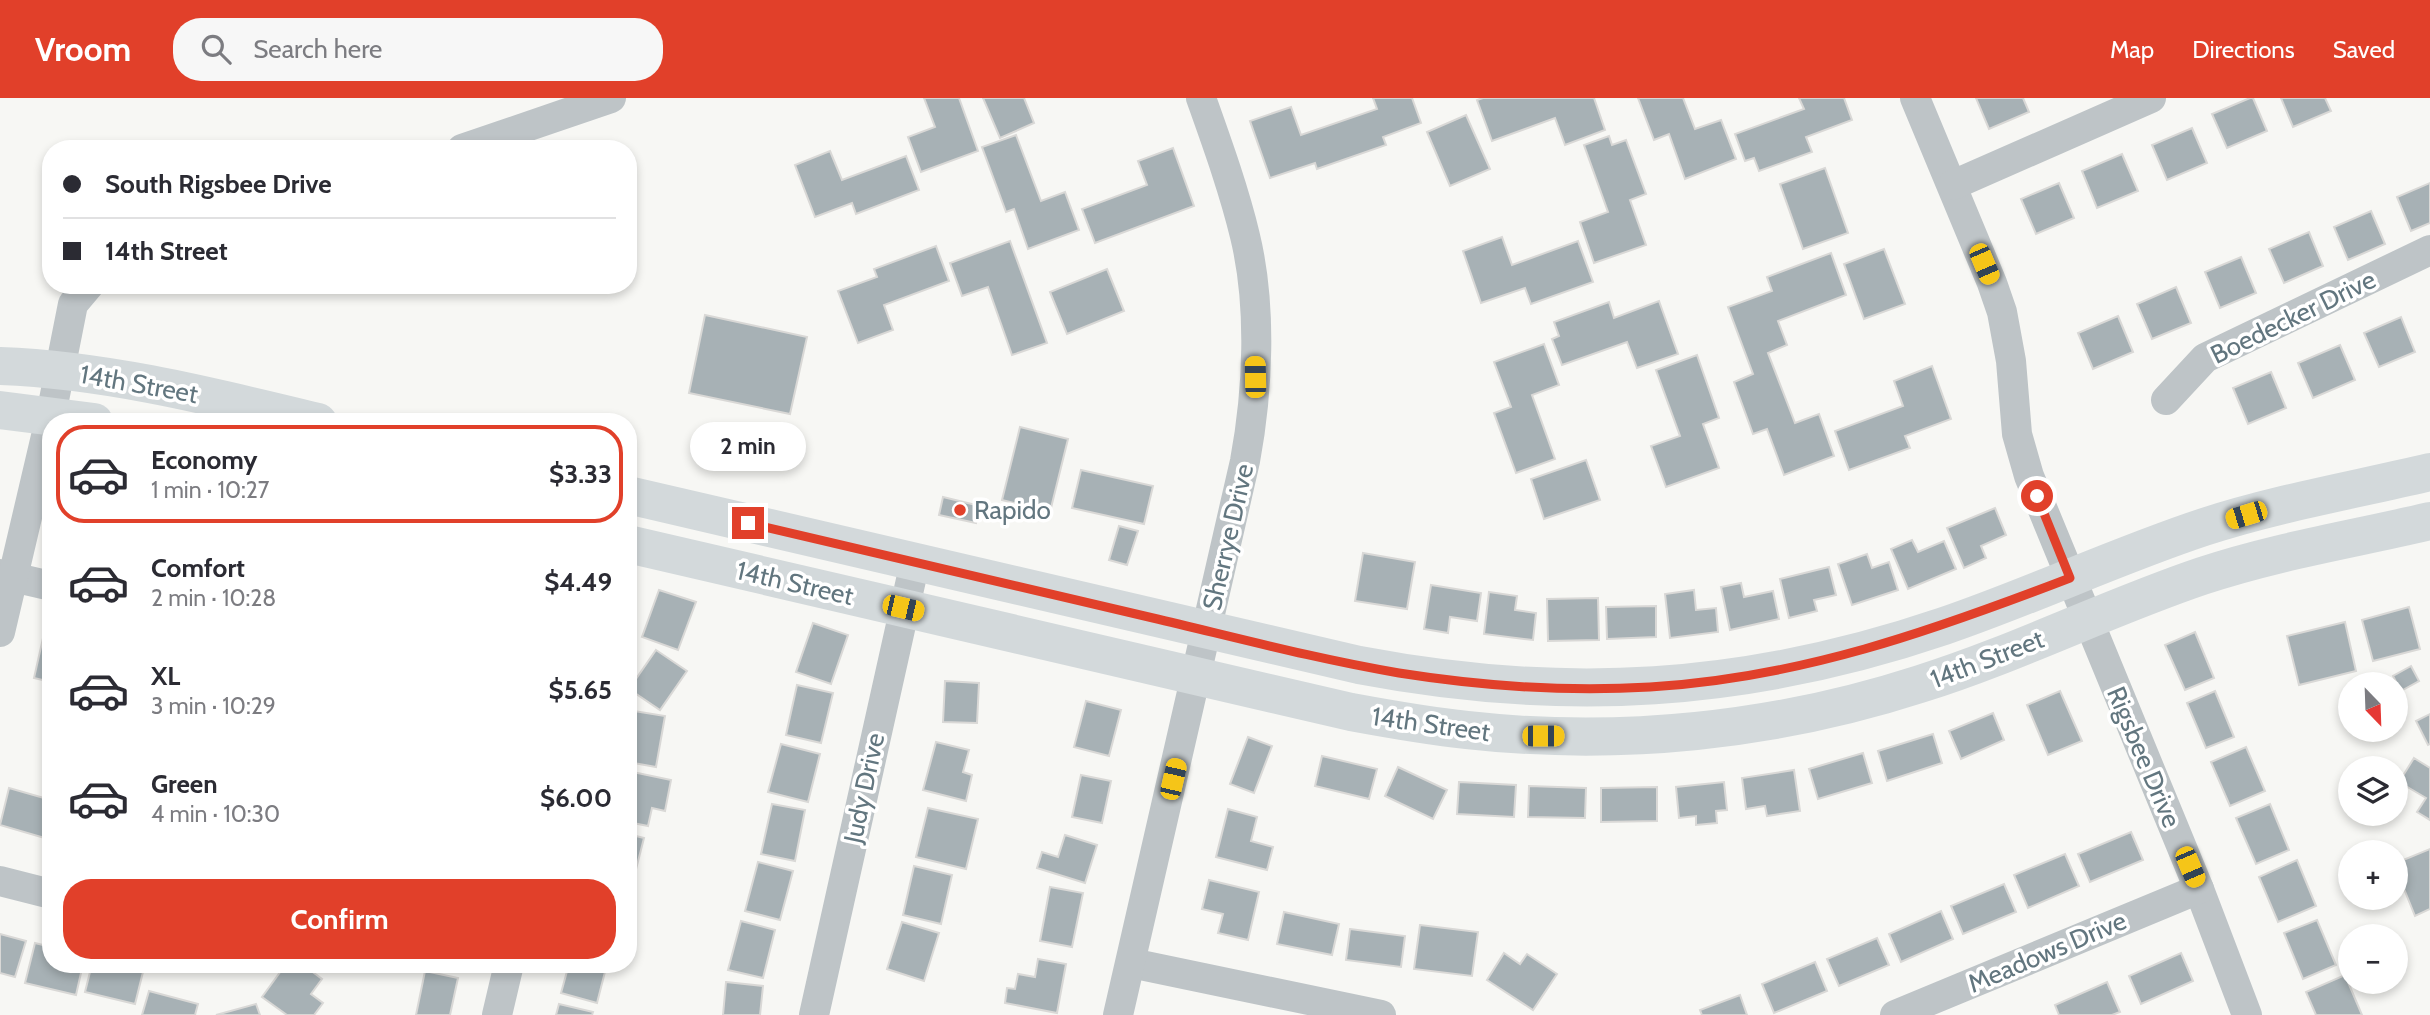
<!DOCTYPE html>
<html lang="en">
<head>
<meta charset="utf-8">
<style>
	:root { --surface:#fff; --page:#f7f7f7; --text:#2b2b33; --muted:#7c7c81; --line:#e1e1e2; --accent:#e1402a }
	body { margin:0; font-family:Cabin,sans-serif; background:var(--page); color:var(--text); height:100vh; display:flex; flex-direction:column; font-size:26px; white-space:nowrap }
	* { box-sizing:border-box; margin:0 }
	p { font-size:23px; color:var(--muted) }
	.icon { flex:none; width:38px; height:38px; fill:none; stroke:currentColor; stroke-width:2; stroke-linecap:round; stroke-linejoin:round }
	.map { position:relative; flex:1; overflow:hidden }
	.drawer { position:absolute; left:42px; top:315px; width:595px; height:560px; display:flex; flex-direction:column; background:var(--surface); border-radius:28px; box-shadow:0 4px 10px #0003 }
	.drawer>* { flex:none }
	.guide { position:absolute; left:42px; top:42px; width:595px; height:154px; border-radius:28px; box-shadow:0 4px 10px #0003; display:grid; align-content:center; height:154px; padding:0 21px; background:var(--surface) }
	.needle { width:46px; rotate:157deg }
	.controls { position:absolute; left:2338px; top:574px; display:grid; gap:14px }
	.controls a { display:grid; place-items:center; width:70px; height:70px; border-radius:50%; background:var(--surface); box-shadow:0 4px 10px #0003; font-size:35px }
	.end { position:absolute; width:32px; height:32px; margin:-16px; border:9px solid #e1402a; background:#fff; box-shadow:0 0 0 4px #fff }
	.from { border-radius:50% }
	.bubble { position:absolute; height:49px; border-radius:24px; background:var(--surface); box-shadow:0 4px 10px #0003; font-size:23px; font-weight:800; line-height:49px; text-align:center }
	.car { position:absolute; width:21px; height:42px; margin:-21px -10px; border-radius:9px; box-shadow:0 0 5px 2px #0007; background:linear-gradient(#f5c518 24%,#345 0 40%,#f5c518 0 76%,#345 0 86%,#f5c518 0) }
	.guide b { display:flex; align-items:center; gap:24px; height:66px; font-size:26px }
	.guide b+b { border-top:2px solid var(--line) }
	.guide i { width:18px; height:18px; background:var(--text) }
	ul { padding:12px 0 0; list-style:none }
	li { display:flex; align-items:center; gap:21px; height:98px; margin:0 14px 10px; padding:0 7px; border:4px solid transparent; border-radius:28px }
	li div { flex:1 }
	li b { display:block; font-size:26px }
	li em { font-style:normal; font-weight:800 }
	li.on { border-color:var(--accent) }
	li>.icon { width:63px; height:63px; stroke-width:1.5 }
	.action { display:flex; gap:14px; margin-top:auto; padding:14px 21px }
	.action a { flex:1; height:80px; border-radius:28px; background:var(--accent); color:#fff; font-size:28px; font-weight:800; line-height:80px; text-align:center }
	header { display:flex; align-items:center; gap:42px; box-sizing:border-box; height:98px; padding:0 35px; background:var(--accent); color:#fff }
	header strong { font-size:33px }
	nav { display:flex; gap:38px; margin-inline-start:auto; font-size:24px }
	.search { width:490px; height:63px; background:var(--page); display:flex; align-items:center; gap:18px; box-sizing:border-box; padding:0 24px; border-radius:28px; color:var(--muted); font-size:26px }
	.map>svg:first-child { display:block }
	.building { fill:#a7b1b5; stroke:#d9d8d6; stroke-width:2 }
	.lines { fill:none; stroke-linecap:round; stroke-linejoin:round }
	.minor { stroke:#bec4c7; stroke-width:30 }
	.major { stroke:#d3d9db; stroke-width:38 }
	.route { stroke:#e1402a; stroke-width:9 }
	.poi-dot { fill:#e1402a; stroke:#fff; stroke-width:2.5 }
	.labels { text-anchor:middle; stroke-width:7; stroke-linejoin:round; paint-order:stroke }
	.street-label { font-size:26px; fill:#62767f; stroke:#fff }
	.poi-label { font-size:26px; fill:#62767f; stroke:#fff; text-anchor:start }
</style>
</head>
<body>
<header>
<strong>Vroom</strong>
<div class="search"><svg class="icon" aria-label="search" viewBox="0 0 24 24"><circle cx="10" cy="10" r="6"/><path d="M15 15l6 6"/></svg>Search here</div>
<nav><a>Map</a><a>Directions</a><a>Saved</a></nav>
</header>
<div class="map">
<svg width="2430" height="917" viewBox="0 0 2430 917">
	<rect width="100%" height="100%" fill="#f7f7f4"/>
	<g class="building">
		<polygon points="924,0 959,0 978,53 921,74 908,39 935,29"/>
		<polygon points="983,0 1024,0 1034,25 1000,40"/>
		<polygon points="1373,0 1412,0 1421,25 1383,39 1386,47 1317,71 1315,65 1270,80 1250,23 1291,9 1301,37 1377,11"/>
		<polygon points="1483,0 1594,0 1605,32 1565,47 1555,20 1492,43 1477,2"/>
		<polygon points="1638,0 1683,0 1695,31 1721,22 1736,61 1685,81 1669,36 1654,42"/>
		<polygon points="1799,0 1844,0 1852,22 1806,39 1812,54 1759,73 1754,60 1745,63 1735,36 1804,11"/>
		<polygon points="1976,0 2023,0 2029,14 1989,31"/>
		<polygon points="2250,0 2253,0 2267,33 2227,50 2212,16"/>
		<polygon points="2281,0 2325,0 2331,13 2293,29"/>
		<polygon points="1466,17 1490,71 1450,88 1427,34"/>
		<polygon points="2192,30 2207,65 2167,82 2152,47"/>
		<polygon points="1016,37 1041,103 1065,94 1079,132 1028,151 1014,111 1006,114 982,49"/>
		<polygon points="1609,38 1612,47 1626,42 1646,96 1630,102 1646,147 1594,165 1580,124 1608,114 1584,47"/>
		<polygon points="1173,50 1194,108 1095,145 1082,111 1147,87 1138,63"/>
		<polygon points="830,53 842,82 906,58 919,92 856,116 852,105 815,119 795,67"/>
		<polygon points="2122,56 2138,93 2097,110 2082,73"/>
		<polygon points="1825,70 1848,135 1803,151 1780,86"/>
		<polygon points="2059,85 2074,120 2036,136 2021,101"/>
		<polygon points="2430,85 2430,125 2411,133 2397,99"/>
		<polygon points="2371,113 2385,146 2348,162 2334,129"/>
		<polygon points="2309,134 2323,168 2284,185 2269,151"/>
		<polygon points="1502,139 1512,167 1578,143 1593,184 1531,206 1525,190 1481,205 1463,153"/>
		<polygon points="1010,143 1047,245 1012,257 988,189 962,198 950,165"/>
		<polygon points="936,148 949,183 884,207 893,232 858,245 838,193 877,179 874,171"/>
		<polygon points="1884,151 1905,206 1864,221 1844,166"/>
		<polygon points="1831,155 1846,197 1778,223 1787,247 1768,255 1795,325 1819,316 1834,358 1784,377 1767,331 1753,336 1734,284 1753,276 1728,209 1772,193 1767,179"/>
		<polygon points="2241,159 2256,195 2220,210 2205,174"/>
		<polygon points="1107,171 1124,213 1067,236 1050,194"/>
		<polygon points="2176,189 2191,225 2152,241 2137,206"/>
		<polygon points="1659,203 1678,256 1637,270 1627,244 1562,267 1552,241 1559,238 1554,224 1609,204 1614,220"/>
		<polygon points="705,217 807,239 790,316 689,295"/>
		<polygon points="2118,218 2133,254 2093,271 2078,235"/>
		<polygon points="2401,219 2415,254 2379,269 2364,235"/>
		<polygon points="1544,246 1559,287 1532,297 1555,361 1516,375 1494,315 1511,309 1494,264"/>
		<polygon points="2340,247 2355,282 2313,300 2298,265"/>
		<polygon points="1697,257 1719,320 1703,326 1719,370 1666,389 1651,348 1680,338 1656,272"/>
		<polygon points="1932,268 1951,321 1905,338 1910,350 1849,372 1835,333 1903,308 1894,283"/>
		<polygon points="2271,274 2286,310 2248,326 2233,290"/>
		<polygon points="1020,329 1068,341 1050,414 1002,402"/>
		<polygon points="1586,362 1600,402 1544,421 1531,381"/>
		<polygon points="1081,372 1153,388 1144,426 1072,410"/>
		<polygon points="943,399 980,408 976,425 939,417"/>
		<polygon points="1995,410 2006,437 1981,448 1986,460 1964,470 1947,430"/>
		<polygon points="1119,428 1138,433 1127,467 1109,462"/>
		<polygon points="1912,442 1918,454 1944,443 1956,471 1908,491 1891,451"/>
		<polygon points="1363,455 1415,464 1407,511 1355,503"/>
		<polygon points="1867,456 1872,470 1889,464 1898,492 1852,507 1838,466"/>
		<polygon points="1829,469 1836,497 1814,502 1817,513 1789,520 1780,481"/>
		<polygon points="1741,485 1744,499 1773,493 1779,521 1730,532 1721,489"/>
		<polygon points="1431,487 1481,495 1477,523 1450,519 1448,535 1424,531"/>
		<polygon points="659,492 696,504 678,552 642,539"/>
		<polygon points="1694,492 1696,512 1716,510 1718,534 1670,540 1665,496"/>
		<polygon points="1489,494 1517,498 1515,512 1536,515 1533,542 1484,536"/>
		<polygon points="1598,500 1599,542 1548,543 1547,501"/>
		<polygon points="1656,508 1656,539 1607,541 1606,509"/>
		<polygon points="2409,509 2420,551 2373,563 2362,522"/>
		<polygon points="2345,524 2356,573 2299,587 2287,538"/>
		<polygon points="813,525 848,537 831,586 796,574"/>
		<polygon points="2195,534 2214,580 2185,592 2165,547"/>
		<polygon points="43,540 51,541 51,584 34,580"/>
		<polygon points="656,552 687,573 660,612 629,591"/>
		<polygon points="2411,568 2419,583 2401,593 2393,578"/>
		<polygon points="945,583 979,585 977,625 943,624"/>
		<polygon points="797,587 833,595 821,645 786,637"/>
		<polygon points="2060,593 2082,643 2048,657 2027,607"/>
		<polygon points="2215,593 2234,639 2206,650 2187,605"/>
		<polygon points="1086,603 1121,612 1109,658 1074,649"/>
		<polygon points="628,612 665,618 656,669 628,664"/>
		<polygon points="1993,615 2004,642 1961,661 1949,633"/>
		<polygon points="2430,616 2430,646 2428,647 2416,623"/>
		<polygon points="1933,636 1942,665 1887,683 1878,653"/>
		<polygon points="1248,639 1272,648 1254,695 1230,686"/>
		<polygon points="936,644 969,652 963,674 972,677 966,703 923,692"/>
		<polygon points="781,646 820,656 808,704 768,694"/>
		<polygon points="2246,649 2265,693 2230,708 2211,664"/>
		<polygon points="1863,655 1872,685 1818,701 1809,671"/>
		<polygon points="1322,658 1377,671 1369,701 1315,688"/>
		<polygon points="2414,660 2430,670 2430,722 2417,714 2426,700 2399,684"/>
		<polygon points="1398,669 1447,692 1433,721 1385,698"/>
		<polygon points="1794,672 1800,713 1767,718 1765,708 1746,711 1742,680"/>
		<polygon points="628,673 671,682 665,713 652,710 648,728 628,724"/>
		<polygon points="1081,677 1111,683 1102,725 1072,719"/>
		<polygon points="1459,684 1516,687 1514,719 1457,716"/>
		<polygon points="1724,684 1727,712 1716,713 1717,725 1696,727 1696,718 1679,720 1676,689"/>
		<polygon points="1529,688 1586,690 1585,720 1528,719"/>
		<polygon points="1657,689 1657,723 1601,724 1601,690"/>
		<polygon points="9,690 51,702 51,732 48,741 0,727"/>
		<polygon points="772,706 805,712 795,763 761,756"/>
		<polygon points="2270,706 2289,752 2256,766 2236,720"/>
		<polygon points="928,710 978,721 966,771 916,759"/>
		<polygon points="1228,711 1257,719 1251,743 1273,749 1267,772 1216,759"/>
		<polygon points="2131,734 2143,762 2090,784 2078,756"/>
		<polygon points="628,736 644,740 632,787 628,786"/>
		<polygon points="1065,737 1097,747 1085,785 1037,770 1042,754 1058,759"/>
		<polygon points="2430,751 2430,811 2415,818 2396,771 2396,765"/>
		<polygon points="2065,756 2079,788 2028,810 2014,777"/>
		<polygon points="2297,762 2316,808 2278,824 2259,779"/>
		<polygon points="758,764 793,773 780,822 745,813"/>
		<polygon points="914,768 952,777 941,826 903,817"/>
		<polygon points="1209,782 1259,794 1248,842 1218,835 1223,816 1202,811"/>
		<polygon points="2004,786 2016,814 1963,836 1951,808"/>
		<polygon points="1050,789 1083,795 1072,849 1040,843"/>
		<polygon points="1941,813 1953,841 1901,864 1889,836"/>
		<polygon points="1284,814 1339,826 1332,857 1277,846"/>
		<polygon points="2317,822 2336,867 2303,881 2284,835"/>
		<polygon points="741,823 775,832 763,880 728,872"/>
		<polygon points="902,824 939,835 924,883 887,871"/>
		<polygon points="1420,827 1478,834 1472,878 1414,871"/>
		<polygon points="1350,831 1405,838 1401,869 1346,862"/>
		<polygon points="0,836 26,843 15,879 0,875"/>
		<polygon points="1877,840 1889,867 1839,888 1827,861"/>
		<polygon points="35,845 51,849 51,866 83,866 76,897 25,885"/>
		<polygon points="1504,855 1520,866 1527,856 1557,876 1533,912 1487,882"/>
		<polygon points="2181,855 2193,883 2141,906 2129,878"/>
		<polygon points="1038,861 1066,866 1057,915 1005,905 1007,890 1015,891 1018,876 1035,879"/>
		<polygon points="1815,864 1827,893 1774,915 1762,886"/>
		<polygon points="92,866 129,866 144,870 135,906 85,894"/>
		<polygon points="286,866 302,866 322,881 311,896 323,905 314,917 287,917 262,899"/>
		<polygon points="569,866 607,866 597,905 561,895"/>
		<polygon points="425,873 458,880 450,917 416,917"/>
		<polygon points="2345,877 2362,917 2316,917 2306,894"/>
		<polygon points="726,884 763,888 760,917 723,917"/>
		<polygon points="2107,884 2120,914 2112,917 2059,917 2055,907"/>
		<polygon points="149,893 198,906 195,917 142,917"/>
		<polygon points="1740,897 1747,917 1702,917 1700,912"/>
		<polygon points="256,906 260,917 216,917"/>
		<polygon points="559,906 593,914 592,917 556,917"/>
	</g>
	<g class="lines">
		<g class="minor">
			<polyline points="1915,0 1992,185 2002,214 2011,263 2017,336 2029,378 2199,791 2247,917"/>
			<polyline points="462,51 611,0"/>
			<polyline points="1953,87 2151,0"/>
			<polyline points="2166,302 2205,260 2430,152"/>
			<polyline points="0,476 51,488"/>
			<polyline points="0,534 51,317 73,206 89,187"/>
			<polyline points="0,783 51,796"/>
			<polyline points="1131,865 1381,917"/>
			<polyline points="497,917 509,866"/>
			<polyline points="814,917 915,464"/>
			<path d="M1118 917 1245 363C1258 293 1262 208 1245 138 1234 92 1217 45 1201 0"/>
			<polyline points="1895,917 2199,791"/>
		</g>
		<g class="major">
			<path d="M0 268C108 272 214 299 318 324"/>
			<polyline points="0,312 94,324"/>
			<path d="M628 397 1359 567C1564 606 1747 595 1944 528 2032 498 2116 458 2204 429 2278 405 2354 392 2430 374"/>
			<path d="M628 446 1351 614C1389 621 1428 628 1467 632 1619 649 1775 633 1920 586 2016 556 2107 510 2202 478 2277 453 2354 441 2430 423"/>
		</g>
	</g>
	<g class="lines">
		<path class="route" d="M748 425C883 456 1018 488 1153 520 1234 539 1316 561 1399 575 1481 588 1567 594 1650 589 1800 580 1932 533 2070 480L2037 398"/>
	</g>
	<circle class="poi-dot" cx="960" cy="412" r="7"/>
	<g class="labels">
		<g class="street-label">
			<text transform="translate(2293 219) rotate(-26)" y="9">Boedecker Drive</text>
			<text transform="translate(139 286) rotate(10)" y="9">14th Street</text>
			<text transform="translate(1228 439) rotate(-77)" y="9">Sherrye Drive</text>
			<text transform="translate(795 485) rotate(13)" y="9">14th Street</text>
			<text transform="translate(1987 561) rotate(-21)" y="9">14th Street</text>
			<text transform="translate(1431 626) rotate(8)" y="9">14th Street</text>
			<text transform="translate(2144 659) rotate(67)" y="9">Rigsbee Drive</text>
			<text transform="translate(864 690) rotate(-78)" y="9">Judy Drive</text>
			<text transform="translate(2047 854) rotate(-23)" y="9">Meadows Drive</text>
		</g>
		<g class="poi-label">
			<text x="974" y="421">Rapido</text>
		</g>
	</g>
</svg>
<div class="controls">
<a><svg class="needle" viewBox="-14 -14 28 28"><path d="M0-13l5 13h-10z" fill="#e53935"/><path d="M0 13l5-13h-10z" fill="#7c7c81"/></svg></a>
<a><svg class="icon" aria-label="layers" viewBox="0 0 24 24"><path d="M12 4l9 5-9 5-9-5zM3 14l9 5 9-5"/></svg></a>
<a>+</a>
<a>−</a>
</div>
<i class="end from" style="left:2037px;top:398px"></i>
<i class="end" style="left:748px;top:425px"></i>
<div class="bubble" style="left:690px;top:324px;width:116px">2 min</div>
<i class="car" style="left:1984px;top:166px;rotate:157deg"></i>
<i class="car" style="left:1255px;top:279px;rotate:359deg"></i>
<i class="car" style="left:2246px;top:417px;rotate:253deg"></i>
<i class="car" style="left:903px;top:510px;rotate:103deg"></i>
<i class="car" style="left:1543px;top:638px;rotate:90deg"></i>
<i class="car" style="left:1173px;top:681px;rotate:13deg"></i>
<i class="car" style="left:2190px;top:769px;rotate:157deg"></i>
<div class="guide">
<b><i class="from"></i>South Rigsbee Drive</b>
<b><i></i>14th Street</b>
</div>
<section class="drawer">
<ul>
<li class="on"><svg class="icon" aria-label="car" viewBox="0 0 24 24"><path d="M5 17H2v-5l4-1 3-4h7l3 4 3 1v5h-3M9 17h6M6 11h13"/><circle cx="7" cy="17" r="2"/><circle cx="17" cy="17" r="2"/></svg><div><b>Economy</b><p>1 min · 10:27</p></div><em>$3.33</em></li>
<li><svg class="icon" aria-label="car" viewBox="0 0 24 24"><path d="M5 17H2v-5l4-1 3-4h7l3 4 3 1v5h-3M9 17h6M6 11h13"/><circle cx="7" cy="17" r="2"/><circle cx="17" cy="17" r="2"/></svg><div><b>Comfort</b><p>2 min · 10:28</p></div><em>$4.49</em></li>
<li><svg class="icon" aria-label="car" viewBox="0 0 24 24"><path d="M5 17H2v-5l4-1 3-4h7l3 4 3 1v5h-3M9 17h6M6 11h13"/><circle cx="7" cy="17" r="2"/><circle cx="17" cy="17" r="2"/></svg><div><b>XL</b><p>3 min · 10:29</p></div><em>$5.65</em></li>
<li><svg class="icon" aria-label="car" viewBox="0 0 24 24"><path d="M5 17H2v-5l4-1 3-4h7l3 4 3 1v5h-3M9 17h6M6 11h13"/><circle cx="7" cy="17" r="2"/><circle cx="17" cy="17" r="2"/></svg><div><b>Green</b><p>4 min · 10:30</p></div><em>$6.00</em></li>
</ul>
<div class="action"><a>Confirm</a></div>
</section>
</div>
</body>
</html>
